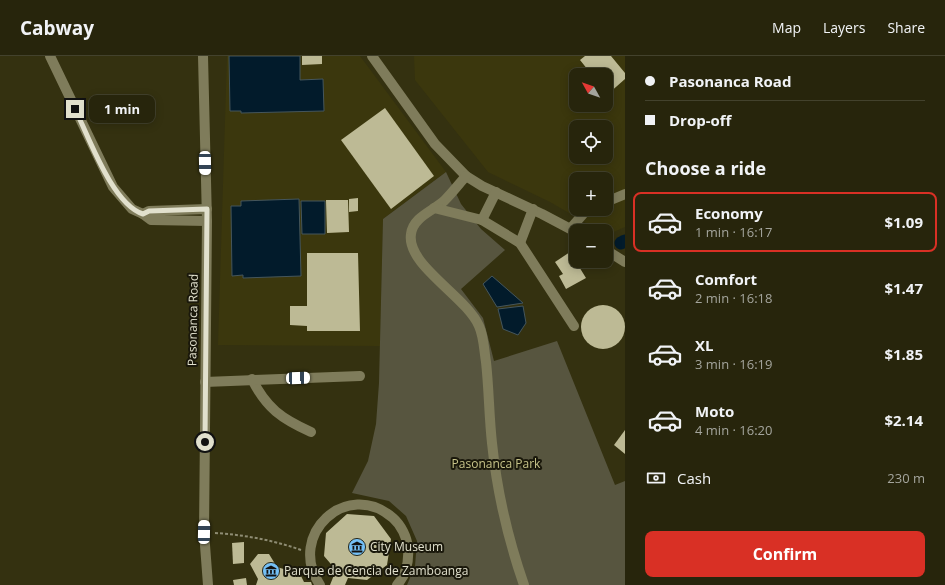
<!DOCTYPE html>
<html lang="en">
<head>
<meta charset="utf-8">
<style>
	:root { --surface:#27250c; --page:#2f2d15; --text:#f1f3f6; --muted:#a4a59d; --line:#43422d; --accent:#d93025 }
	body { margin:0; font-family:"Open Sans",sans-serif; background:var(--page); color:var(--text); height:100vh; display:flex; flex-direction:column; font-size:15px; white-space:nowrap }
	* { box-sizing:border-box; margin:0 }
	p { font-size:13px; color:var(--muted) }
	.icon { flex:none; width:22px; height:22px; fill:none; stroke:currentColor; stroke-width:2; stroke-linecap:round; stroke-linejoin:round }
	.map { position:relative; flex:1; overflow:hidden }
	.panel { display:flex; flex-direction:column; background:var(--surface); width:320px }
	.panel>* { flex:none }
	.banner { display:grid; align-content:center; height:88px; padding:0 20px; background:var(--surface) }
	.needle { width:26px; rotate:310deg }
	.fabs { position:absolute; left:569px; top:12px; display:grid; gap:8px }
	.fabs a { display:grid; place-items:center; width:44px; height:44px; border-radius:8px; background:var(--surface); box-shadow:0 2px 10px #0003,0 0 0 1px var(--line); font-size:20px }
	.end { position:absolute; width:18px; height:18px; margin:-9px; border:5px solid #e1e0cd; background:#111; box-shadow:0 0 0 2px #111 }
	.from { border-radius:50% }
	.bubble { position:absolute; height:28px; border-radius:8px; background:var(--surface); box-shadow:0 2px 10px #0003,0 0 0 1px var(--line); font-size:13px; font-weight:700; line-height:28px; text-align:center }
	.car { position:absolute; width:12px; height:24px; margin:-12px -6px; border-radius:5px; box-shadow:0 0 3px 1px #0007; background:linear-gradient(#fff 24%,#345 0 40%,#fff 0 76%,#345 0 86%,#fff 0) }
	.banner b { display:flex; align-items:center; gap:14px; height:38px; font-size:15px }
	.banner b+b { border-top:1px solid var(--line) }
	.banner i { width:10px; height:10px; background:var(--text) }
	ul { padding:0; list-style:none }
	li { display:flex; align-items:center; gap:12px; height:60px; margin:0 8px 6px; padding:0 12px; border:2px solid transparent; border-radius:8px }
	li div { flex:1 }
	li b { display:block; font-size:15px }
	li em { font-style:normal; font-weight:700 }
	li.selected { border-color:var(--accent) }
	li>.icon { width:36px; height:36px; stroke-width:1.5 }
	h2 { padding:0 20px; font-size:18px; line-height:48px }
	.pay { display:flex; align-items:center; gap:10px; height:44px; padding:0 20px; font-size:15px }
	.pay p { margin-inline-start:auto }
	.cta { display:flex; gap:8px; margin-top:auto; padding:8px 20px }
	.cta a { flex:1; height:46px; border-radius:8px; background:var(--accent); color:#fff; font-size:16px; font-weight:700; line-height:46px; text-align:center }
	header { display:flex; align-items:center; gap:24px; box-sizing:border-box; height:56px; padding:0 20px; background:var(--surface); border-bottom:1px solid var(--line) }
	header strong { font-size:19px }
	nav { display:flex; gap:22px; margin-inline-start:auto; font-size:14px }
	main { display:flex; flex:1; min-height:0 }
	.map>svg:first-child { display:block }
	.built { fill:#3b370d; fill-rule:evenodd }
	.green { fill:#57553f }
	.water { fill:#021b2b; stroke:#45565c }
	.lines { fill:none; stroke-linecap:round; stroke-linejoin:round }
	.canal { stroke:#021b2b; stroke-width:13 }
	.building { fill:#bdba95 }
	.path { stroke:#8e8c73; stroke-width:2; stroke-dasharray:3 2; stroke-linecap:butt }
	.minor { stroke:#7f7c5b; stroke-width:10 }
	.route { stroke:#e1e0cd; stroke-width:5 }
	.labels { text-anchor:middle; stroke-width:4; stroke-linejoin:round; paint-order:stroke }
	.street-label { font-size:12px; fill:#e1e0cd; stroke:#1a180b }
	.park-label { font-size:12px; fill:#c7c389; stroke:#1a180b }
	.poi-label { font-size:12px; fill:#e1e0cd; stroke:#1a180b; text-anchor:start }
</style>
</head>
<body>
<header>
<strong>Cabway</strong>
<nav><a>Map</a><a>Layers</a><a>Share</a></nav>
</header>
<main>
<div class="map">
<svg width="625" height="529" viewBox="0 0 625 529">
	<rect width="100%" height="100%" fill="#343110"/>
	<g class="built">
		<polygon points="227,0 360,0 446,116 383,163 380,290 218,289"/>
		<path d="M414 0H625V171L607 179 606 175H600L550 146 488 116 415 24ZM576 19H606V49H576ZM576 71H606V101H576ZM576 123H606V153H576Z"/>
	</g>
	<polygon class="green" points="446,116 461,148 481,173 505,194 461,233 483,262 494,305 557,285 615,429 625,425 625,529 407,529 415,510 417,485 406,460 389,445 352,437 368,405 376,368 379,327 383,163"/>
	<g class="water">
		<polygon points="229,0 300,0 300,24 323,23 324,55 241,57 241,55 230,55"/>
		<polygon points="299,143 301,220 243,222 243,219 232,220 231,150 241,150 241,145"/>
		<polygon points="301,145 325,145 325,178 302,178"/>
		<polygon points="492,220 523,247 497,251 483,228"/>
		<polygon points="523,250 526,267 518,279 503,273 498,253"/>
	</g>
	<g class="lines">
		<polyline class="canal" points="621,187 625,185"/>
	</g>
	<g class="building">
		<polygon points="302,0 322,0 322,8 302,9"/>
		<polygon points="585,0 611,0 625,17 625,23 608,38 606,35 606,19 592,19 580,4"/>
		<polygon points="385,52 434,120 391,153 341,84"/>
		<polygon points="358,142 358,155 349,156 349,143"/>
		<polygon points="326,144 348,144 349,176 327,177"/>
		<polygon points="570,196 586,222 566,233 559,220 563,218 555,206"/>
		<polygon points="307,197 358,197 360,275 307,275 307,270 290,269 290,250 307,250"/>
		<circle cx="603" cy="271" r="22"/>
		<polygon points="625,374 625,398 614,389"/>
		<polygon points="347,458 374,460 391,483 387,509 367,524 348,522 345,529 330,529 336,514 324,500 326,477"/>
		<polygon points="244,486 244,507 233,508 232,487"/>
		<polygon points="258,498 269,498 277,511 300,518 304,526 311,526 312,529 256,529 258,523 250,508"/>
		<polygon points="246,522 247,529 234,529 233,524"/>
	</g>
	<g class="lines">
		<path class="path" d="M215 477C245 479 273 484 301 494"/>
		<g class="minor">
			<polyline points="50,0 113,131 132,153 143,158"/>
			<polyline points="203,0 207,165 204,476 208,529"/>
			<polyline points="372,0 435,88 466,120 482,130 542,158 576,176"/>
			<path d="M466 120C459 128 452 137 444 145 433 155 413 161 411 178 406 209 466 240 479 270 484 281 484 294 486 306 489 333 489 360 492 387 497 436 508 483 524 529"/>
			<polyline points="606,146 625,138"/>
			<polyline points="434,152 482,164 520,187 574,270"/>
			<polyline points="207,153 149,155 143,158 151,164 207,165"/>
			<polyline points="482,164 496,136"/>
			<polyline points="571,172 584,157 592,153"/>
			<polyline points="520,187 533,153"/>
			<polyline points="606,194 625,206"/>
			<path d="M252 323C266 352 282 363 311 376"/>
			<polyline points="205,326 360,320"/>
			<path d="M320 529C286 479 347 422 393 462 401 469 407 481 408 492 409 505 406 519 397 529"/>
		</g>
	</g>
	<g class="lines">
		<path class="route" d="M75 53C89 81 112 148 143 158L149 155 207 153 205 386"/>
	</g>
	<defs>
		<g id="museum-disc" transform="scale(0.9)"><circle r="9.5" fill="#74c0f6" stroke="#1a180b"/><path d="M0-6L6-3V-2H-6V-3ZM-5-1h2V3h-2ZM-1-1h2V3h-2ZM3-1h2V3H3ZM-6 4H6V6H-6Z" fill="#111"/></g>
	</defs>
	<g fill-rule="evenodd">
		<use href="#museum-disc" x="357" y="491"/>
		<use href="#museum-disc" x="271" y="515"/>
	</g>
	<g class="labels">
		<g class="street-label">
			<text transform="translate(193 264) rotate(-89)" y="4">Pasonanca Road</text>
		</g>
		<g class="park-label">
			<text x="496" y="412">Pasonanca Park</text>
		</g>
		<g class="poi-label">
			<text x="370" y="495">City Museum</text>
			<text x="284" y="519">Parque de Cencia de Zamboanga</text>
		</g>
	</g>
</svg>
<div class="fabs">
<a><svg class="needle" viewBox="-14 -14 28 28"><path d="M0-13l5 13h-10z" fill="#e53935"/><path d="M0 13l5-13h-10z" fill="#a4a59d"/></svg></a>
<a><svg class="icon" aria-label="locate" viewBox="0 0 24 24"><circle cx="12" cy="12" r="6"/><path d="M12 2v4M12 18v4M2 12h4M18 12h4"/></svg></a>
<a>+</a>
<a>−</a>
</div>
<i class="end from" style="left:205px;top:386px"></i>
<i class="end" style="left:75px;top:53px"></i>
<div class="bubble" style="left:89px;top:39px;width:66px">1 min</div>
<i class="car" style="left:205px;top:107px;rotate:179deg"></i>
<i class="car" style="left:298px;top:322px;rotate:88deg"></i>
<i class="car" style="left:204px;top:476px;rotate:1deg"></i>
</div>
<section class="panel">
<div class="banner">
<b><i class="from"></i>Pasonanca Road</b>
<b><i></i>Drop-off</b>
</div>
<h2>Choose a ride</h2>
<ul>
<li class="selected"><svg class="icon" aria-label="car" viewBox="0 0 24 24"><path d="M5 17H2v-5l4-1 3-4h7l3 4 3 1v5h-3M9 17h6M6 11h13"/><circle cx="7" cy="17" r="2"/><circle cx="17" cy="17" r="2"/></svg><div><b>Economy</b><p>1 min · 16:17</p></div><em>$1.09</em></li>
<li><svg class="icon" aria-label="car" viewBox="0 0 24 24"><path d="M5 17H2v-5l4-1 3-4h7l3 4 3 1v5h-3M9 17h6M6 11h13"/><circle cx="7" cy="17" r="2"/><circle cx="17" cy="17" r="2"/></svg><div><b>Comfort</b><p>2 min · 16:18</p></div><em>$1.47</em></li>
<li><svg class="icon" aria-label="car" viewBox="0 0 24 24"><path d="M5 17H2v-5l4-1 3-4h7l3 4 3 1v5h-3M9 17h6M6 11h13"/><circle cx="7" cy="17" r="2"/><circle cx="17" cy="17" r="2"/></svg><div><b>XL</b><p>3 min · 16:19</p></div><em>$1.85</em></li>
<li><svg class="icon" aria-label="car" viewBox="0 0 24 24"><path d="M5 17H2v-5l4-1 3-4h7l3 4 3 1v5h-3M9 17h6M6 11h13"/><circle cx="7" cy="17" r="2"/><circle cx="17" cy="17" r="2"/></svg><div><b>Moto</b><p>4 min · 16:20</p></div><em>$2.14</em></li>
</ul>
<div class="pay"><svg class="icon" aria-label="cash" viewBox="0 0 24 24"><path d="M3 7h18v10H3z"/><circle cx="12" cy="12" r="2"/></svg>Cash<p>230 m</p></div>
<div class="cta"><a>Confirm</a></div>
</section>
</main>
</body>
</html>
